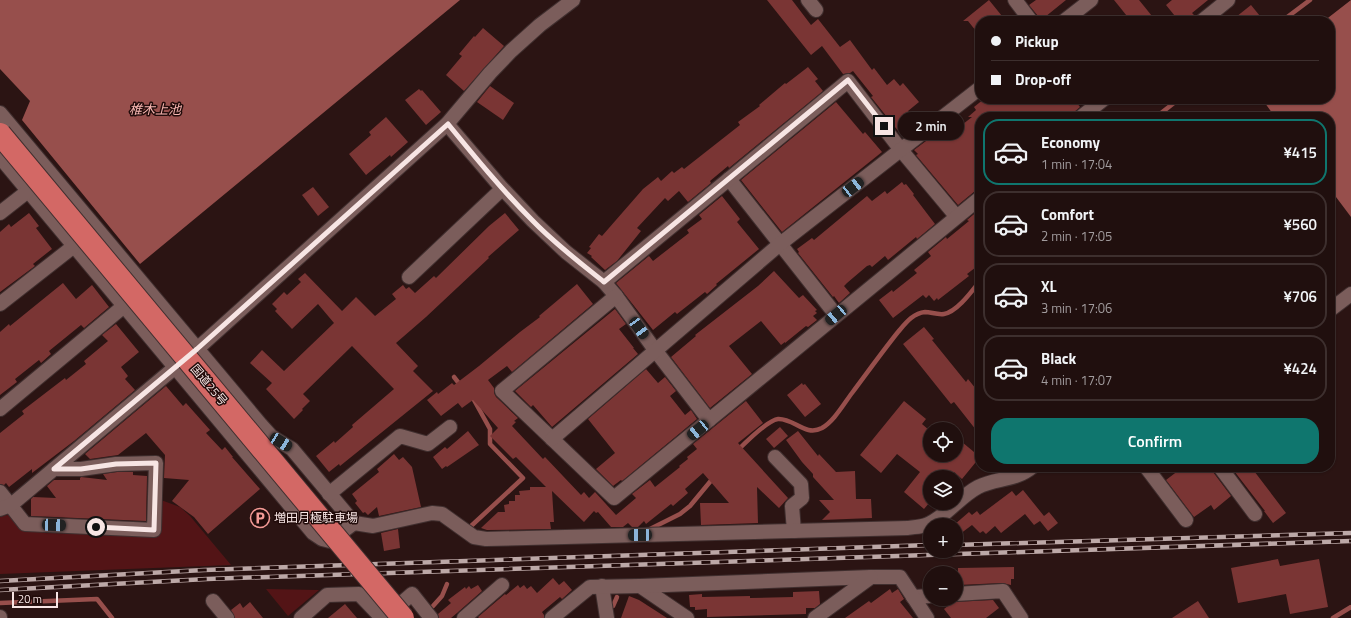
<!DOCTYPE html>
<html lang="en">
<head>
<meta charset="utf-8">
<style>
	:root { --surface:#200f0e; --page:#281817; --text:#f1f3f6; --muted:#a29c9e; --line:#3d2f2e; --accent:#0f766e }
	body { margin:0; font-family:"Titillium Web","Noto Sans JP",sans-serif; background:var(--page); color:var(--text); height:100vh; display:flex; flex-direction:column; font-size:15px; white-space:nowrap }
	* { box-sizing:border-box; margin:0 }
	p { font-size:13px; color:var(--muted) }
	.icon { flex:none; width:22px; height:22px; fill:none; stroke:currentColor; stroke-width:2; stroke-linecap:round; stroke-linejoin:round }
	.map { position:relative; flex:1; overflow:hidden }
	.side { position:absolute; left:975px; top:112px; width:360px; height:360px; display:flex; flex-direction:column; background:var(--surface); border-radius:16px; box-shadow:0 1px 3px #0004,0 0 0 1px var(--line) }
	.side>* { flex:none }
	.top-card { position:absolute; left:975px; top:16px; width:360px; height:88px; border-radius:16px; box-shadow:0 1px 3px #0004,0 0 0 1px var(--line); display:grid; align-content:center; height:88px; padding:0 16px; background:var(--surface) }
	.buttons { position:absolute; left:923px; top:422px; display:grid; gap:8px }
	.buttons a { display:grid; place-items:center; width:40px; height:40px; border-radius:50%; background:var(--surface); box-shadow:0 1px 3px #0004,0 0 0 1px var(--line); font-size:20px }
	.scale { position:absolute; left:12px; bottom:10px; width:46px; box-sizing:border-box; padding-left:4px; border:2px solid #f7e5e4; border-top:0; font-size:11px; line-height:14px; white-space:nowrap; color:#f7e5e4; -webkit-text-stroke:3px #210b0a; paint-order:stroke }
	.end { position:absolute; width:18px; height:18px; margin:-9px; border:5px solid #f7e5e4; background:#111; box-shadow:0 0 0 2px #111 }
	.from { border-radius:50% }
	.bubble { position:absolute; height:28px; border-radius:14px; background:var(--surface); box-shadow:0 1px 3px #0004,0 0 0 1px var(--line); font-size:13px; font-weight:600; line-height:28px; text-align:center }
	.car { position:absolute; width:12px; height:24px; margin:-12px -6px; border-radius:5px; box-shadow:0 0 3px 1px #0007; background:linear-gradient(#222 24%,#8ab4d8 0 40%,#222 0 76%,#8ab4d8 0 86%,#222 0) }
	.top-card b { display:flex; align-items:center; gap:14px; height:38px; font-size:15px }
	.top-card b+b { border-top:1px solid var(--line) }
	.top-card i { width:10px; height:10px; background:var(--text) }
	ul { padding:7px 0 0; list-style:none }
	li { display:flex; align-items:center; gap:12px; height:66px; margin:0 8px 6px; padding:0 8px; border:2px solid var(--line); border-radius:16px }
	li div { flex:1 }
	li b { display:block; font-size:15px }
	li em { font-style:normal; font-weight:600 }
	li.on { border-color:var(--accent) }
	li>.icon { width:36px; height:36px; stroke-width:1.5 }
	.cta { display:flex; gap:8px; margin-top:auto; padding:8px 16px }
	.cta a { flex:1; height:46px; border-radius:16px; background:var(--accent); color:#fff; font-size:16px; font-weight:600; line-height:46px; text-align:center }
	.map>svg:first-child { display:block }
	.green { fill:#531416 }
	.water { fill:#974f4c }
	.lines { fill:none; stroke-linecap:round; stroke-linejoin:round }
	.stream { stroke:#974f4c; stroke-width:4.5 }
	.building { fill:#7a3534 }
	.street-casing { stroke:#402f2f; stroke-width:16 }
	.street { stroke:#7b5d5b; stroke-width:14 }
	.rail-casing { stroke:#bca8a7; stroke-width:4.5 }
	.rail { stroke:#210b0a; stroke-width:3; stroke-dasharray:9; stroke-linecap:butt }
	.highway-bridge-casing { stroke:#402f2f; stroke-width:24; stroke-linecap:butt }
	.highway-bridge { stroke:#d36865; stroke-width:22 }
	.route { stroke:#f7e5e4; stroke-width:5 }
	.labels { text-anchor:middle; stroke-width:3; stroke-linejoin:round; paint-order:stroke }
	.street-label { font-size:12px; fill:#f7e5e4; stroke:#210b0a }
	.poi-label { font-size:12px; fill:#f7e5e4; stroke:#210b0a; text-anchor:start }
	.water-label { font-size:13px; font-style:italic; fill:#f7b6b1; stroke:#210b0a }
</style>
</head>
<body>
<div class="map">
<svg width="1351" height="618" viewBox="0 0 1351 618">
	<rect width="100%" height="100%" fill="#2b1413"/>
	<g class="green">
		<polygon points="161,500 180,507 190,516 231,565 0,574 0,517 11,514 23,528 157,534"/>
		<polygon points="266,589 319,590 288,616"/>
	</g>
	<g class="water">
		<polygon points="0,0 460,0 140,264 22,120 30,101 0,69"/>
		<polygon points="1351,0 1351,217 1330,189 1330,117 1275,117 1262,99 1330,99 1330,21 1324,21"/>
	</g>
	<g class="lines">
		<g class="stream">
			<polyline points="1282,21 1310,0"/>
			<polyline points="1156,117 1179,99"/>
			<polyline points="454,377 461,386"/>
			<path d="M737 451C745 443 768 420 778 419 794 418 805 437 822 428 834 421 843 405 852 393 867 373 882 352 898 332 905 324 913 313 925 312 931 312 937 315 944 314 957 312 972 291 980 281"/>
			<polyline points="470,527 523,478 490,444 490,429 474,400"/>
			<polyline points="650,529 680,514 690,506 714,477"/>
			<polyline points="0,603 97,599 112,618"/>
			<polyline points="433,606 442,596 447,584"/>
			<polyline points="613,606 617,597"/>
			<polyline points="1333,618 1351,607"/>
		</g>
	</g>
	<g class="building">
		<polygon points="767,0 792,0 811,25 818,19 840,47 850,40 872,70 874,68 887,85 894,79 900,86 903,83 919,102 908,111 919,125 903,137 871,97 873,96 853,71 850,73 843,74 822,46 811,55"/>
		<polygon points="989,0 1006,21 980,21 980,36 968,21 963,21"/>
		<polygon points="1036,0 1066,0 1040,21 1038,16 1029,5"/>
		<polygon points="1114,0 1139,0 1156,21 1131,21"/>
		<polygon points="1172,0 1208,0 1192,13 1195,16 1194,21 1179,21 1166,5"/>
		<polygon points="1251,5 1264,21 1231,21"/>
		<polygon points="1016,15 1020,21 1009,21"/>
		<polygon points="483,28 504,46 464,91 446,75 462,56 459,54 474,36 475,37"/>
		<polygon points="808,67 818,79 815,81 823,91 729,168 728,166 710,181 711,183 688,202 679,191 668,201 665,198 637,228 641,231 617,261 605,270 591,257 592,256 587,253 591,248 589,247 599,234 602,236 643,189 658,177 661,181 672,171 674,173 682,167 684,169 740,125 738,122 760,106 759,105 785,83 786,84"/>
		<polygon points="490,86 514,103 503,120 477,102"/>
		<polygon points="419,89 421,91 422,90 441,112 426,125 405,100"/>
		<polygon points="984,99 1074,99 1080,107 1073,113 1073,117 980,117 980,190 975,191 958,205 916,155 918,154 914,150 930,138 933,141 937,138 940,141 943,138 944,139 972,117 968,117 976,110 974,107"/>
		<polygon points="836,102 863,134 865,132 882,152 782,232 741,180"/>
		<polygon points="386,117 408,142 391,157 390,155 366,175 349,154 371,135 369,132"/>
		<polygon points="902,182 904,185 906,184 914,194 913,195 935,224 917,239 916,237 888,260 885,256 872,267 870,265 867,266 847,283 844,286 850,293 839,303 834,296 833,297 798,253 799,252 797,249 812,238 814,240 867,196 872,201 885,191 887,194"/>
		<polygon points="313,187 329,207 318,216 302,195"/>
		<polygon points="722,196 740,219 737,222 759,249 716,284 717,285 707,294 705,292 677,314 675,312 653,330 616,283 649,256 653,261 689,233 687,230 702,219 699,215"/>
		<polygon points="980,209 980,264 967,274 969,276 938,300 937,298 934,301 929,295 926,298 923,295 893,318 879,300 892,290 893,292 917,273 914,270 931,256 928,252 946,237 947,239 969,221 967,220"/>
		<polygon points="29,213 39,226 36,228 52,249 33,264 35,266 0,292 0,232 9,224 11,227"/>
		<polygon points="505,213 519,230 488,257 489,258 426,317 396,343 418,366 413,371 433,391 340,466 339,464 329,472 316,456 334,441 335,443 353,427 352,425 394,389 352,346 303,394 310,401 302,409 303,410 294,419 266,389 272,383 250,363 262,350 284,371 334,323 318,304 292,329 275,311 277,309 272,304 284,292 287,295 301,282 298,279 305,273 342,311 356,297 375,316 396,299 392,294 403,285 406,289 409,287 415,293 434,276 436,278 489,226"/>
		<polygon points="774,271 799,298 803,295 817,310 815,311 817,313 813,316 817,320 808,327 806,326 785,343 785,342 781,345 761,321 729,346 752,374 710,408 671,357 696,336 695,335 758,286"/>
		<polygon points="63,283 76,299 92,285 109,307 84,328 81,325 49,351 51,354 41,363 39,360 15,379 17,382 0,395 0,332 9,324 10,326"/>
		<polygon points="577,284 593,304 512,372 507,366 488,380 494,388 494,393 496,397 518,418 514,421 516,422 512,426 543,459 545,457 581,495 584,492 589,498 595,492 616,515 636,498 632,494 650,480 655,487 680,467 679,466 688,459 687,457 697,449 693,444 746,401 763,423 738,443 788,498 779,508 757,487 758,523 701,525 700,503 729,503 703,473 685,489 688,493 673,506 671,504 646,524 644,521 638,527 632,527 628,523 623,527 611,527 598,512 596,513 594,511 584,522 552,491 554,522 550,522 551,529 487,530 481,528 498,512 505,512 504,505 509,504 509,501 515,501 515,495 520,495 519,491 530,490 530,487 546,487 516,457 513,459 490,436 498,428 473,400 462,408 458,403 441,416 427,400 437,392 438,394 452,383 454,385 479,366 520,332 540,317 539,316"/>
		<polygon points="615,309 626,324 619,329 634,348 633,348 638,354 552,427 533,405 531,407 515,391"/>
		<polygon points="116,324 139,352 121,367 128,376 125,379 135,390 74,441 32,473 32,469 9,487 6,483 4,485 0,484 0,433 24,414 22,411 65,378 66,380 86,364 84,361 108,341 102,335"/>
		<polygon points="924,327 934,339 932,340 966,382 968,379 980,394 980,435 954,402 951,404 903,344"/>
		<polygon points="646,369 658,383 665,377 676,391 670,396 685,415 691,410 697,419 622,481 621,480 613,486 596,469 615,453 588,419"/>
		<polygon points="802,383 803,385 805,384 821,404 805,417 787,395"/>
		<polygon points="166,386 183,406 186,403 210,430 206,433 222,450 225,447 233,457 232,457 260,489 208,534 194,517 172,501 189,480 164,478 165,455 146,433 118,455 90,459 85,454"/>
		<polygon points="904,401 926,419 922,424 930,431 930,455 956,455 956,437 980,457 962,479 954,472 950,477 930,477 930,502 924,509 904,492 920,472 897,454 881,473 860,455"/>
		<polygon points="780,427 788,436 774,448 766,439"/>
		<polygon points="468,431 479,445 447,467 446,466 442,469 433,457 445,447 447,449"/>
		<polygon points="798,431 818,456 819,454 836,472 855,471 856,499 871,499 872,518 822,520 830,512 819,500 834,500 813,477 813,474 802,462 786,440"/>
		<polygon points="394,454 399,460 403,457 412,467 421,507 379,516 377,507 368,515 365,512 363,513 355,503 357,501 352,494 379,472 377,469"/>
		<polygon points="1183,467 1212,467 1213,472 1231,496 1214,510 1211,505 1194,517 1166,480"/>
		<polygon points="1231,467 1251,467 1286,513 1273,523 1264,511 1265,511"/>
		<polygon points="117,472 133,472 133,475 147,476 146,521 31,516 31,499 33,497 56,498 47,486 54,480 80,480 80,478 81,477 107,480 103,474"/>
		<polygon points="1023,490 1044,516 1049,512 1058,523 1048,531 1040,521 1034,525 1025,514 1001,533 995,526 986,534 983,531 980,533 972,525 956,537 956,525 954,525 969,512 972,515 977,511 980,515 1012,491 1016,496"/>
		<polygon points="398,529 400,548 384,551 381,533"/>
		<polygon points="1278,559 1280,566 1319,559 1328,607 1290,614 1286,594 1238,603 1231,568"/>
		<polygon points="1014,567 1014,579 1011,579 1011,585 1002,583 958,585 958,568"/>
		<polygon points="553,578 559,585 564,581 572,590 562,599 560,597 542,612 544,615 544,618 479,618 478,617 505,594 506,595 518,585 520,588 524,585 527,589 531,586 537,593"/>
		<polygon points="478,585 482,591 457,613 451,618 439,618 438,614 451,603 448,600 465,587 466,589 469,586 471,589"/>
		<polygon points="890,589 892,593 898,589 904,599 900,602 913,618 845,618 869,601 871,603"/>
		<polygon points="819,591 820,604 815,608 806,608 806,614 707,617 707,609 695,610 695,607 690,607 689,595 702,594 702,597 750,596 750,598 793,597 793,592"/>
		<polygon points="629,596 639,600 667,618 621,618"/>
		<polygon points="993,600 999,608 986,618 951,618 944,609 953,602"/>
		<polygon points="1198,601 1209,618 1172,618"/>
		<polygon points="250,602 263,618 235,618 231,610 240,603 243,608"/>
		<polygon points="345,604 357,618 328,618"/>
	</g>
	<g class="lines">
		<g class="street-casing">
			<g id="street">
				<polyline points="808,0 816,10"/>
				<polyline points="1015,0 1031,21"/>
				<polyline points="1064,21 1091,0"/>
				<polyline points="1202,21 1228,0"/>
				<polyline points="0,113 261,425 271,436 292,449 354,523 330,541 322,539 313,533 0,157"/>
				<polyline points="1081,117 1104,99"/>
				<polyline points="447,124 500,186 533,221 566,252 604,282 616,296 655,350 709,420"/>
				<polyline points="729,179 836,315"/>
				<polyline points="0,213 28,191"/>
				<polyline points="409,277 502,189"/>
				<polyline points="604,282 848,81 901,150 956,216"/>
				<polyline points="616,296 502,391 614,498 980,198"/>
				<polyline points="0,304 74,246"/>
				<polyline points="1330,310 1351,294"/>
				<polyline points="0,409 124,306"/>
				<polyline points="552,439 780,244 980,88"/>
				<polyline points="775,457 801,484 802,498 792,506 794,531"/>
				<polyline points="1146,467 1186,520"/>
				<polyline points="1220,467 1255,514"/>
				<polyline points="0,492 25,524 154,530 156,463 116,464 81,469 54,469"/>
				<polyline points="329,494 400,436 428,444 450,427"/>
				<polyline points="0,509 11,505 197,349 447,124 490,73 511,51 540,25 573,0"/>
				<path d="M354 523 373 526 432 513 442 514 474 537 486 539 908 528C913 527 920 527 926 525 946 517 959 497 978 487 996 478 1015 481 1032 467"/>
				<polyline points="602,586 607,618"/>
				<polyline points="640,586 687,618"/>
				<polyline points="956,594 1003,591 1021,618"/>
				<polyline points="913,597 930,596"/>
				<polyline points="213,601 227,618"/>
				<polyline points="390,613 412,594 431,618"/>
				<polyline points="0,617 0,618"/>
				<polyline points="301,618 327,595 359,594 382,618"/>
				<polyline points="464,618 502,585"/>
				<polyline points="552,618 590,587 640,586 871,577 900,577 927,618"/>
				<polyline points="815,618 871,577"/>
			</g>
		</g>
		<use href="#street" class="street"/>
		<g class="rail-casing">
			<g id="rail">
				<polyline points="956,545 1351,533"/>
				<polyline points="0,581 204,570 930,545"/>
				<polyline points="0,590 207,579 1351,541"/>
			</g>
		</g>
		<use href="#rail" class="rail"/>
		<g class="highway-bridge-casing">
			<polyline id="highway-bridge" points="0,134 403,618"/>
		</g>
		<use href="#highway-bridge" class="highway-bridge"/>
	</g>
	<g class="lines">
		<path class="route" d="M96 527 154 530 156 463 116 464 81 469H54L197 349 448 124C475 157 502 190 532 220 554 243 579 262 604 282L848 80 884 126"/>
	</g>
	<defs>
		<g id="parking-ring" transform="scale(1)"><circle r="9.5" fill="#210b0a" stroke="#f59b96" stroke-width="1.5"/><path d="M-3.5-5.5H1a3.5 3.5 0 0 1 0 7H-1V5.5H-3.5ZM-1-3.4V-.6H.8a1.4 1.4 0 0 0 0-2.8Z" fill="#f59b96"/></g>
	</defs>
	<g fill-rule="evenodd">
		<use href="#parking-ring" x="260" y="518"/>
	</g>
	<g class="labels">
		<g class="street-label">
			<text transform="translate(209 385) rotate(50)" y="4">国道25号</text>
		</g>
		<g class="poi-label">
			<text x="274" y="522">増田月極駐車場</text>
		</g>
		<g class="water-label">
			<text x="155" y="114">椎木上池</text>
		</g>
	</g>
</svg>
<div class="buttons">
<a><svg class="icon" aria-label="locate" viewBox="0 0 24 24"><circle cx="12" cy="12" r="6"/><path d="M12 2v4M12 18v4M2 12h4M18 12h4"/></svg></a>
<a><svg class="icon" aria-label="layers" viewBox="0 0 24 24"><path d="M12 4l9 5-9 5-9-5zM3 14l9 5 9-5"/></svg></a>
<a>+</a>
<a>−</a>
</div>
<div class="scale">20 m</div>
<i class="end from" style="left:96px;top:527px"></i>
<i class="end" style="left:884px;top:126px"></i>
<div class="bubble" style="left:898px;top:112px;width:66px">2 min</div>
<i class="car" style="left:853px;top:187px;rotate:52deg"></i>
<i class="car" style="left:836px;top:315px;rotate:230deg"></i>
<i class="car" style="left:639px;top:328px;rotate:144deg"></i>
<i class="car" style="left:698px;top:430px;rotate:231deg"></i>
<i class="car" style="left:281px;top:442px;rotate:122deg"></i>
<i class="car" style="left:54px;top:525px;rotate:92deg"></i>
<i class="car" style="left:640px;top:535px;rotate:269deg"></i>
<div class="top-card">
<b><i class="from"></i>Pickup</b>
<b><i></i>Drop-off</b>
</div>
<section class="side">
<ul>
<li class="on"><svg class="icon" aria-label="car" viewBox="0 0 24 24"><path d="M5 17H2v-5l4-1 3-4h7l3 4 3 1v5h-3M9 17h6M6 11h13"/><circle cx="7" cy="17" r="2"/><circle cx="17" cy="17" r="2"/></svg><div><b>Economy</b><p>1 min · 17:04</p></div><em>¥415</em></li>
<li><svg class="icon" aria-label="car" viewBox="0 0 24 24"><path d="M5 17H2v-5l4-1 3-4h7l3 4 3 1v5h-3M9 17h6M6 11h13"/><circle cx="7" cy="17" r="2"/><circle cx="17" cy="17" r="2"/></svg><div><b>Comfort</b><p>2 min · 17:05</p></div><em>¥560</em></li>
<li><svg class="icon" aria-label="car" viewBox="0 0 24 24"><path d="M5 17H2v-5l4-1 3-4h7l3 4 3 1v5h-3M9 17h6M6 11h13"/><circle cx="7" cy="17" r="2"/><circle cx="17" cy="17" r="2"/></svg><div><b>XL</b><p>3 min · 17:06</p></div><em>¥706</em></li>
<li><svg class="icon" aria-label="car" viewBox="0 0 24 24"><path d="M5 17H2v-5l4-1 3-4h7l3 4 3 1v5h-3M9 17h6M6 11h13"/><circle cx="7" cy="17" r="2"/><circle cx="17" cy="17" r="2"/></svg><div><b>Black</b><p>4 min · 17:07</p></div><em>¥424</em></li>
</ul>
<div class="cta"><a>Confirm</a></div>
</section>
</div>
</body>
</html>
